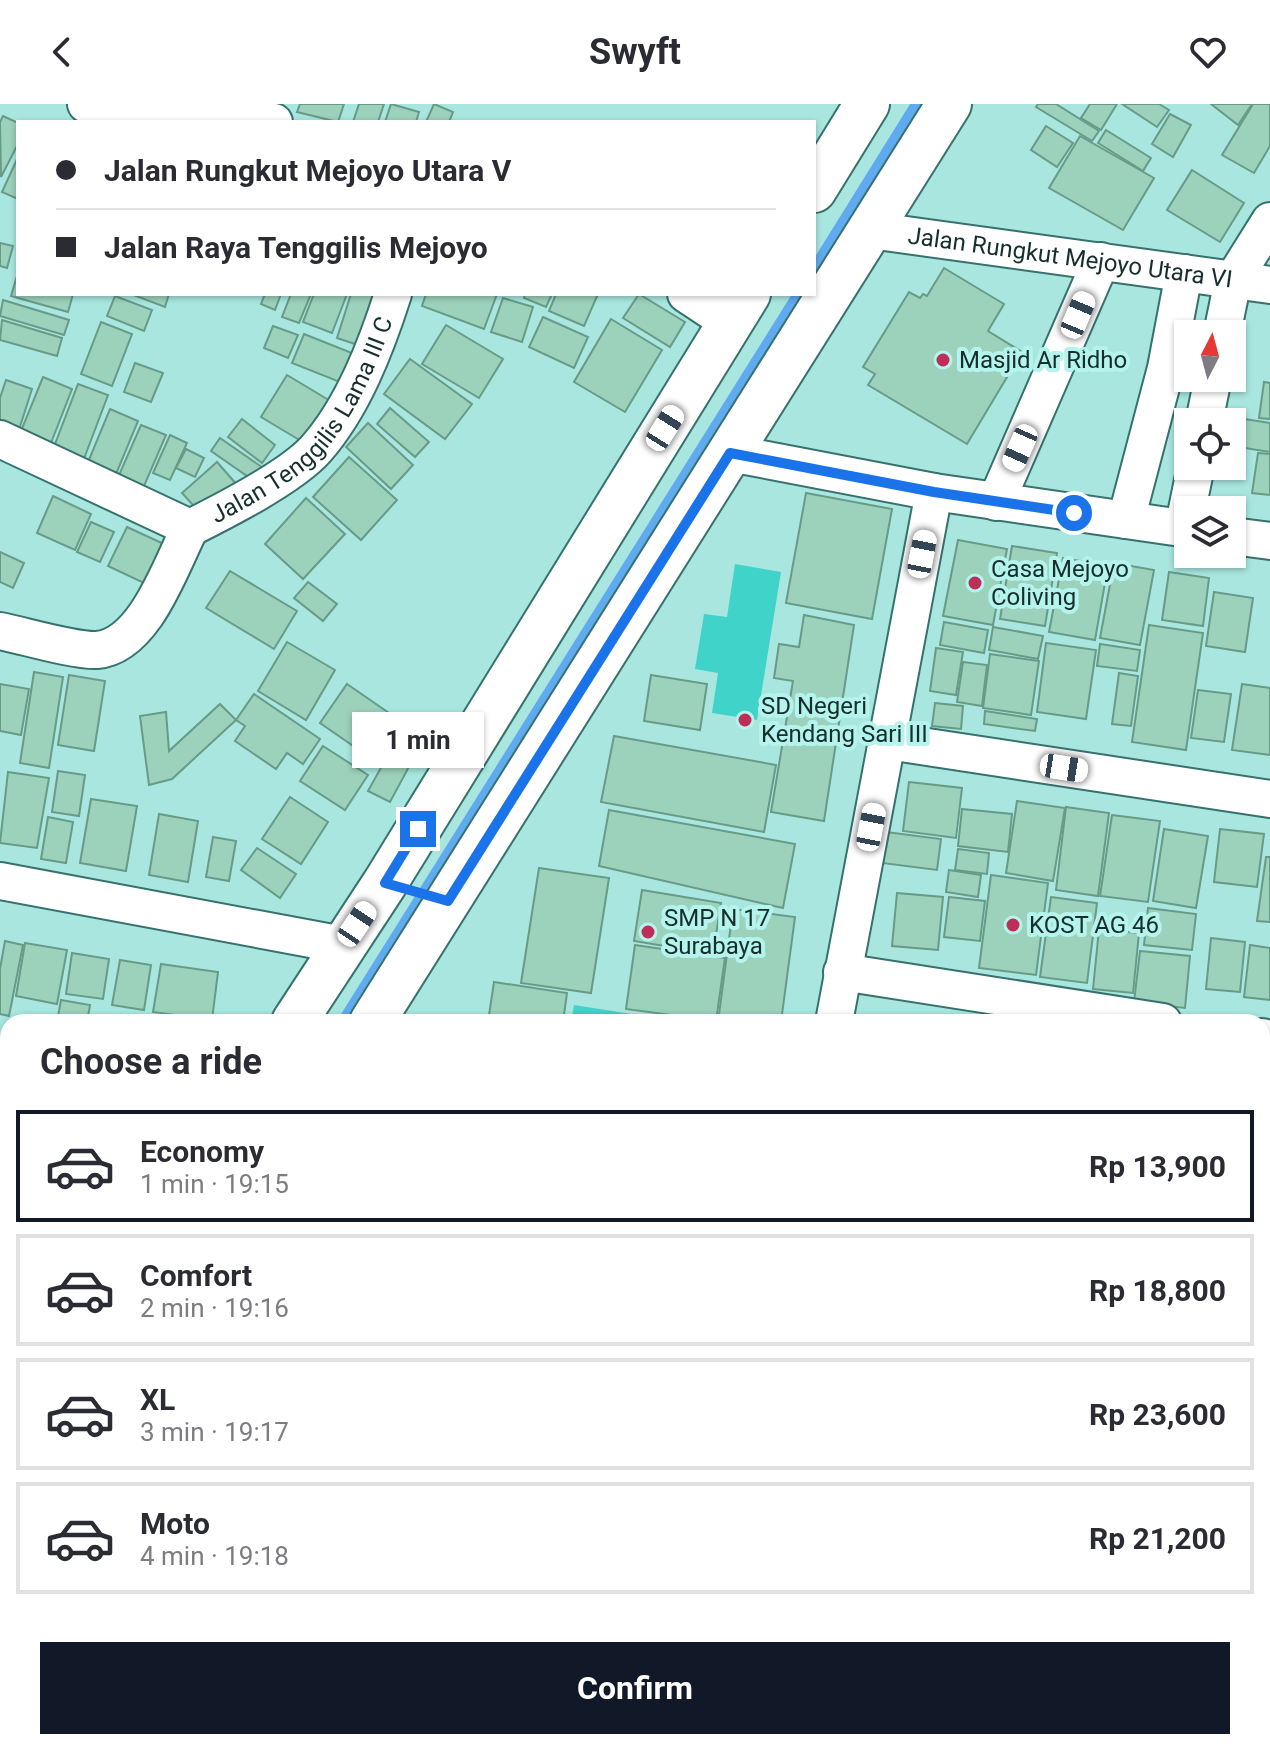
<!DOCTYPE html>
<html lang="en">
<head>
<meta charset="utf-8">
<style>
	:root { --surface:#fff; --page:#f7f7f7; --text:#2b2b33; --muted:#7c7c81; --line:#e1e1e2; --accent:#111827 }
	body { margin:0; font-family:Roboto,sans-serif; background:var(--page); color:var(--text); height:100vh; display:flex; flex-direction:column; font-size:30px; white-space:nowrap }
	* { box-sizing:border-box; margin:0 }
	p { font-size:26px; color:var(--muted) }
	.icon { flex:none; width:44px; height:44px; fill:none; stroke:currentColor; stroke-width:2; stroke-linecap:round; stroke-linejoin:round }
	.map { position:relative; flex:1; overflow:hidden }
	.panel { position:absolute; left:0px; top:910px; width:1270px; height:736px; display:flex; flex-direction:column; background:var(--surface); border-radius:24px 24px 0 0; box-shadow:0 2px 6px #0004 }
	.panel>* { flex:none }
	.top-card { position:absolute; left:16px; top:16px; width:800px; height:176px; border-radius:0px; box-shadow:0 2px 6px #0004; display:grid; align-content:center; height:176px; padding:0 40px; background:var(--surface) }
	.needle { width:52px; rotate:6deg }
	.controls { position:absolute; left:1174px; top:216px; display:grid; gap:16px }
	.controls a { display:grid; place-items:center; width:72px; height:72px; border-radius:0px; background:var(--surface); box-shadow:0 2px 6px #0004; font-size:40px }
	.end { position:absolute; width:36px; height:36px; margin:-18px; border:10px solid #1a73e8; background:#fff; box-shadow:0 0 0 4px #fff }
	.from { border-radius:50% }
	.bubble { position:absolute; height:56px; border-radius:0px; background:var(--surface); box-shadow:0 2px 6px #0004; font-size:26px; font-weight:700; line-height:56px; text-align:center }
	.car { position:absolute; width:24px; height:48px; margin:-24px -12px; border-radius:10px; box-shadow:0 0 6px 2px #0007; background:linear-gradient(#fff 24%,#345 0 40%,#fff 0 76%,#345 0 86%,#fff 0) }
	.top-card b { display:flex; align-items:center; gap:28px; height:76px; font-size:30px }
	.top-card b+b { border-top:2px solid var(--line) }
	.top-card i { width:20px; height:20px; background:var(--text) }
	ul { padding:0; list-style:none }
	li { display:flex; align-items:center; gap:24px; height:112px; margin:0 16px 12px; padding:0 24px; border:4px solid var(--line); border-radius:0px }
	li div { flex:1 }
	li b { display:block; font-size:30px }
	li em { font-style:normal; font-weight:700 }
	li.on { border-color:var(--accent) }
	li>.icon { width:72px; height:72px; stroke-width:1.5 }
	h2 { padding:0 40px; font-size:36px; line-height:96px }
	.button { display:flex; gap:16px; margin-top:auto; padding:16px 40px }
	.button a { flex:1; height:92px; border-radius:0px; background:var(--accent); color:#fff; font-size:32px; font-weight:700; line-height:92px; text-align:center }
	header { display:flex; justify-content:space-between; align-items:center; height:104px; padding:0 40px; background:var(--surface); font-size:36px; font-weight:700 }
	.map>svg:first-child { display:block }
	.green { fill:#40d3c9 }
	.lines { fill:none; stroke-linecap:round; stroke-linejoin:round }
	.stream { stroke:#60aaf0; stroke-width:10 }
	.building { fill:#9cd1bb; stroke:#679b87; stroke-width:2 }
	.minor-casing { stroke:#36726d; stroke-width:40 }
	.tertiary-casing { stroke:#36726d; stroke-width:48 }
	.secondary-casing { stroke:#36726d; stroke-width:48 }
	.minor { stroke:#fff; stroke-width:36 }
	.tertiary { stroke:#fff; stroke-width:44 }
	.secondary { stroke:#fff; stroke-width:44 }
	.route { stroke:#1a73e8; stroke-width:10 }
	.poi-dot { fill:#bd2e59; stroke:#b5f3ed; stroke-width:3 }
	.labels { text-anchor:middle; stroke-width:8; stroke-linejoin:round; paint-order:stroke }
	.street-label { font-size:24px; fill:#162e2c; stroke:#b5f3ed }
	.poi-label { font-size:24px; fill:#162e2c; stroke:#b5f3ed; text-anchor:start }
</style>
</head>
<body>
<header><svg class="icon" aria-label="back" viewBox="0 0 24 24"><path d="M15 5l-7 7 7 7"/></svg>Swyft<svg class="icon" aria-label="heart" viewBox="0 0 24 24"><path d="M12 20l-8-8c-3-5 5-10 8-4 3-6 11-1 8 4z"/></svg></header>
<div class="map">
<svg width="1270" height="1646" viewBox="0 0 1270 1646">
	<rect width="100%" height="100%" fill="#a8e6df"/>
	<g class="green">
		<polygon points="735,460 781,468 757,616 712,609 718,569 695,565 704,510 727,513"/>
		<polygon points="574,901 682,918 571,918"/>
	</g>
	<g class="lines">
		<g class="stream">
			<polyline points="814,164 916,0"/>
			<polyline points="342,918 798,190"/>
			<polyline points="0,1465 8,1452"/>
		</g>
	</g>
	<g class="building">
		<polygon points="300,0 344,0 338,18 297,8"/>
		<polygon points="359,0 384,0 378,18 353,18"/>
		<polygon points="391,0 419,8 416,18 385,18"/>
		<polygon points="434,0 453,8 449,18 426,18"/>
		<polygon points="1038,0 1056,0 1099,27 1092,37 1036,3"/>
		<polygon points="1090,0 1117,0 1101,26 1081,14"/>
		<polygon points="1122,0 1159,0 1169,6 1157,23"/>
		<polygon points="1211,0 1252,0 1238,21"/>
		<polygon points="1253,0 1270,0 1270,42 1254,69 1222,51"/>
		<polygon points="1170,10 1191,21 1173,53 1152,40"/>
		<polygon points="3,12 18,19 18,40 1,73 0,18"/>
		<polygon points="1046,22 1073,39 1057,63 1031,46"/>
		<polygon points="1106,26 1151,54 1143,67 1098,39"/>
		<polygon points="1080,32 1154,74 1123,126 1049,84"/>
		<polygon points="18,53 18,95 2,88"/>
		<polygon points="1192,66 1244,99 1220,138 1167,106"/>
		<polygon points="0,139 13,142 7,164 0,162"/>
		<polygon points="944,164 1004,200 988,227 1022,248 967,340 868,281 875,270 863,263 909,188 920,194 923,190 927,192"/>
		<polygon points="17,172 18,190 73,190 68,208 11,192"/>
		<polygon points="131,190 169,190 165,203"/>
		<polygon points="265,190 281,190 275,206 261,200"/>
		<polygon points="291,190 311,190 299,219 282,213"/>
		<polygon points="314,190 347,190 332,229 303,218"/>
		<polygon points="351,190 392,190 373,246 337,234"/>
		<polygon points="426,190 497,190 484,225 422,202"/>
		<polygon points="525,190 552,190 546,203 524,194"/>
		<polygon points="556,190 598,190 584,222 549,207"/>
		<polygon points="639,190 685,218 670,243 623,214"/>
		<polygon points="115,192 152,206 144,227 107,212"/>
		<polygon points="503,194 533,203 522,238 491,228"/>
		<polygon points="3,196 69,216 64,231 0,212"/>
		<polygon points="543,213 588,233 574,264 529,243"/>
		<polygon points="611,215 662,246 625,308 574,278"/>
		<polygon points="2,216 62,234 57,252 0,236"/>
		<polygon points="101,218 132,230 112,282 81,270"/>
		<polygon points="446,221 503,255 479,294 422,260"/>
		<polygon points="273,222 298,231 288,254 264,244"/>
		<polygon points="304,230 362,253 350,282 292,259"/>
		<polygon points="410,255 472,300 445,335 384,290"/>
		<polygon points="135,259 163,269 151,298 124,288"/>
		<polygon points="287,271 337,301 311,343 261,313"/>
		<polygon points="43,273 72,285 49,344 19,332"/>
		<polygon points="6,276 32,285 17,332 0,327 0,294"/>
		<polygon points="1264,278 1270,279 1270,315 1259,314"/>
		<polygon points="78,280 108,291 82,360 52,348"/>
		<polygon points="390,304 429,338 415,353 377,320"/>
		<polygon points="110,305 138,317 114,375 86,363"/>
		<polygon points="1232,313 1270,319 1270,348 1232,342"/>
		<polygon points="242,315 275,341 262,359 228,333"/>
		<polygon points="368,319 413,361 391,385 346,343"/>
		<polygon points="141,321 166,331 141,389 116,378"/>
		<polygon points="170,331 187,339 170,376 153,369"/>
		<polygon points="220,334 266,366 257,379 211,347"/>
		<polygon points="186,345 204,354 195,373 176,364"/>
		<polygon points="1258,349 1270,350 1270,391 1252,389"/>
		<polygon points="349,353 397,396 361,436 313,393"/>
		<polygon points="217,358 238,382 203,412 182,389"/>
		<polygon points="806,389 892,405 872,515 786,499"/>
		<polygon points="53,392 91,410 75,446 37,429"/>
		<polygon points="306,394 345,430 303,475 265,440"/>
		<polygon points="91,418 114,428 100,458 77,448"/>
		<polygon points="127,423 164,440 146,480 108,462"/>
		<polygon points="958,436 1007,445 993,521 943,512"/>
		<polygon points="1012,442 1057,449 1045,522 1000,515"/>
		<polygon points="0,448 24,459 13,484 0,478"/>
		<polygon points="1063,454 1108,462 1095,536 1049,528"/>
		<polygon points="1114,459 1154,466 1140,541 1100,534"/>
		<polygon points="230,467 297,507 274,545 206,504"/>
		<polygon points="1169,468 1209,474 1203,522 1162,516"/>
		<polygon points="308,478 337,500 323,517 294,494"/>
		<polygon points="1214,488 1253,494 1245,548 1206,542"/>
		<polygon points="804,511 854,521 824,717 771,708 793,577 774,574 779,540 799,543"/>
		<polygon points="944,518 988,526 984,549 940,541"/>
		<polygon points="1149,521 1203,529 1186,646 1132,638"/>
		<polygon points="993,523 1043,532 1038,555 989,546"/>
		<polygon points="287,538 335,566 306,616 258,587"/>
		<polygon points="1046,539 1096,546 1086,615 1037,608"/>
		<polygon points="1100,540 1140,546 1137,567 1097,562"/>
		<polygon points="936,544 963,548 956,591 930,587"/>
		<polygon points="990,550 1039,557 1031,611 983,604"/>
		<polygon points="963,558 987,561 982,602 957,598"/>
		<polygon points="34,568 63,573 49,664 20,659"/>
		<polygon points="1119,569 1138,572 1131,622 1112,620"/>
		<polygon points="69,571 105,577 94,647 58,641"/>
		<polygon points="651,571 707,580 700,626 644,617"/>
		<polygon points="0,580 29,585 21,631 0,627"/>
		<polygon points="347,580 402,618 375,657 320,619"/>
		<polygon points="1242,580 1270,584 1270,651 1232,646"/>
		<polygon points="1198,586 1231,590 1224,638 1191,634"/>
		<polygon points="254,590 320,635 303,660 287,649 276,665 235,637 245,622 236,616"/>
		<polygon points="935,599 963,602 961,625 932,622"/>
		<polygon points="220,600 236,616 172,675 149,681 140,612 166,608 169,647"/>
		<polygon points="985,607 1037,615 1035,627 984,620"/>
		<polygon points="614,632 776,661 764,728 601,698"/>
		<polygon points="398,633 419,644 390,698 368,687"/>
		<polygon points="323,642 368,671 345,706 300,677"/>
		<polygon points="58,667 85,671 79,712 52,708"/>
		<polygon points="8,668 49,674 37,744 0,739"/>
		<polygon points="909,678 962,684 956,734 903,727"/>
		<polygon points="290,693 328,718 301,760 262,735"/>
		<polygon points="91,695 137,702 126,767 80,759"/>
		<polygon points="1017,697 1065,704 1053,777 1006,769"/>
		<polygon points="1066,703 1109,709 1098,792 1056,786"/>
		<polygon points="962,705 1012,710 1008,748 958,742"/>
		<polygon points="609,706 795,740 783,804 599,762"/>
		<polygon points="159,710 198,717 188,778 149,771"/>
		<polygon points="1112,711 1160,717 1148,798 1100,792"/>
		<polygon points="48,713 73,718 66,759 41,755"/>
		<polygon points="1164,725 1208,732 1196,804 1153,797"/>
		<polygon points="1220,725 1264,730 1257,783 1214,778"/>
		<polygon points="886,728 941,735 937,766 882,759"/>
		<polygon points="213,733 236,737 229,777 206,773"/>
		<polygon points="257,744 296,770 280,794 241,766"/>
		<polygon points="958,745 989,749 987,770 955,766"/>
		<polygon points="1266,753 1270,753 1270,818 1257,817"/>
		<polygon points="539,764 609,774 591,889 521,879"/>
		<polygon points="949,766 981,771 978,793 946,788"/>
		<polygon points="991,771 1048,779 1036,871 979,864"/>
		<polygon points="642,786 721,799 713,850 634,837"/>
		<polygon points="897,789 943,793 938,846 892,842"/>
		<polygon points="949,793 985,797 980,837 944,833"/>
		<polygon points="1051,793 1097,799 1087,879 1040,873"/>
		<polygon points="1148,804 1196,810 1192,846 1144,841"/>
		<polygon points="733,805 795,813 781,918 718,918"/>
		<polygon points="1099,825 1139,829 1133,889 1093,885"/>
		<polygon points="1211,834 1245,838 1240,888 1206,885"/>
		<polygon points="5,837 23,841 9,912 0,910 0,865"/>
		<polygon points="25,839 67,846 57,900 16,892"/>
		<polygon points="635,841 725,854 716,917 626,905"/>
		<polygon points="1250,841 1270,844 1270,896 1244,893"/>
		<polygon points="1140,847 1190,852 1185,904 1134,898"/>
		<polygon points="72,849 109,855 103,895 66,890"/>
		<polygon points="120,856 151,861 144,906 112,901"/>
		<polygon points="161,860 218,868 212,916 153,908"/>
		<polygon points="494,878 567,889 563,918 488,918"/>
		<polygon points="61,896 90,901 87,918 57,918"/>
		<polygon points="0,949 8,951 8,969 0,967"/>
		<polygon points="0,974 8,975 8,1020 0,1019"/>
		<polygon points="1262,985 1270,986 1270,1059 1262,1058"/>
		<polygon points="1262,1083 1270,1084 1266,1171 1262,1171"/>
		<polygon points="8,1123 8,1150 3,1149"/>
		<polygon points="0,1162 8,1164 8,1195 0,1194"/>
		<polygon points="1269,1379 1270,1379 1270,1427 1264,1427"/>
		<polygon points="1262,1436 1270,1437 1270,1492 1262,1491"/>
		<polygon points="24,1638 89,1638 87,1646 23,1646"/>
		<polygon points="98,1638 169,1638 167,1646 97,1646"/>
		<polygon points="193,1638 237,1638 235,1646 192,1646"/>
		<polygon points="242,1638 269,1638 268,1646 241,1646"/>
		<polygon points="279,1638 324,1638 323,1646 277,1646"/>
		<polygon points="334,1638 384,1638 389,1639 388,1646 333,1646"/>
		<polygon points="575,1638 608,1638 621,1640 620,1646 574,1646"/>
		<polygon points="393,1640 425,1646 392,1646"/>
	</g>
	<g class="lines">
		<g class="minor-casing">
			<g id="minor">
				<polyline points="86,0 274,18"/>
				<path id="s1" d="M870 126 1270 181"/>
				<polyline points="686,190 730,219"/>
				<polyline points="1222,230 1233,176 1270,117"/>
				<polyline points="1204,318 1213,274"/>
				<polyline points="0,335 190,424"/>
				<polyline points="730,349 934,388 1188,425"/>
				<polyline points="996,398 1101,157"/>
				<polyline points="1126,416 1166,264 1184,169"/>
				<path id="s2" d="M190 424C224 407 291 373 316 345 353 303 376 243 393 190"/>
				<polyline points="1183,425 1196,362"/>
				<polyline points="1232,432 1270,437"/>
				<path d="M0 527C25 532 74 547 97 546 145 542 171 461 190 424"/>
				<polyline points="888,637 1270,695"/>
				<polyline points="0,777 343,841"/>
				<polyline points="842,868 1163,918"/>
				<polyline points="834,918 934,388"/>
				<polyline points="1262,933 1270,935"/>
				<polyline points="0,1053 8,1054"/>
				<polyline points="1262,1213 1270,1213"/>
				<polyline points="0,1535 8,1522"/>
				<polyline points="1084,1638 1087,1646"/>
			</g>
		</g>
		<g class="tertiary-casing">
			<g id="tertiary">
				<polyline points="814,86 867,0"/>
				<polyline points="294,918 385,779 748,190"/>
				<polyline points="372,918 949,0"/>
				<polyline points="0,1367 8,1355"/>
			</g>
		</g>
		<g class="secondary-casing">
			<g id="secondary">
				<polyline points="0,1401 8,1402"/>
				<polyline points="0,1500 8,1501"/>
				<polyline points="1262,1579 1270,1579"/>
				<polyline points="1167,1638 1254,1646"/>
			</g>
		</g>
		<use href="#minor" class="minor"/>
		<use href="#tertiary" class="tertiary"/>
		<use href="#secondary" class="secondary"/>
	</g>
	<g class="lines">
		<polyline class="route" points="418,725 385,779 448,797 730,349 934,388 1074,409"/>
	</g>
	<g class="poi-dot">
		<circle cx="943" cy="256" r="8"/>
		<circle cx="975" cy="479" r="8"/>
		<circle cx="745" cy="616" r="8"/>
		<circle cx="1013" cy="821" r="8"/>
		<circle cx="648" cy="828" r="8"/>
	</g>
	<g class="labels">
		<g class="street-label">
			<text dy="8" stroke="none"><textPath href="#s1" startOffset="202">Jalan Rungkut Mejoyo Utara VI</textPath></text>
			<text dy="8" stroke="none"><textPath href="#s2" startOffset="162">Jalan Tenggilis Lama III C</textPath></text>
		</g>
		<g class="poi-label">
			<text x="959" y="264">Masjid Ar Ridho</text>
			<text x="991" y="473">Casa Mejoyo<tspan x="991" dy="28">Coliving</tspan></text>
			<text x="761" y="610">SD Negeri<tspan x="761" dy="28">Kendang Sari III</tspan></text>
			<text x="664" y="822">SMP N 17<tspan x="664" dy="28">Surabaya</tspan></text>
			<text x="1029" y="829">KOST AG 46</text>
		</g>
	</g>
</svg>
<div class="controls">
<a><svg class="needle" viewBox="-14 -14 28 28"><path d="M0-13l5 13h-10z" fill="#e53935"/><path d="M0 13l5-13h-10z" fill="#7c7c81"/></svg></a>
<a><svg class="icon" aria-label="locate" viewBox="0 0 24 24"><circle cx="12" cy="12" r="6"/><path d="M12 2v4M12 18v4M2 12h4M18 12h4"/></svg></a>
<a><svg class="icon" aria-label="layers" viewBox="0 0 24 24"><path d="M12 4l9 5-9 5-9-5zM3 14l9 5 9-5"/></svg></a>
</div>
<i class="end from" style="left:1074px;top:409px"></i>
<i class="end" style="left:418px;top:725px"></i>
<div class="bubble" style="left:352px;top:608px;width:132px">1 min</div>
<i class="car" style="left:1078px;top:211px;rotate:23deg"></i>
<i class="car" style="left:665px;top:324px;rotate:32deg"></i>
<i class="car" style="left:1020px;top:344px;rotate:204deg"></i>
<i class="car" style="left:922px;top:450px;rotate:11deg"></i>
<i class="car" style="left:1064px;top:664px;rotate:99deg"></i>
<i class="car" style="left:871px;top:723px;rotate:11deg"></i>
<i class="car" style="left:357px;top:820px;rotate:34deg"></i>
<div class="top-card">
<b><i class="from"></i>Jalan Rungkut Mejoyo Utara V</b>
<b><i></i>Jalan Raya Tenggilis Mejoyo</b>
</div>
<section class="panel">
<h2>Choose a ride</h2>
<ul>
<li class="on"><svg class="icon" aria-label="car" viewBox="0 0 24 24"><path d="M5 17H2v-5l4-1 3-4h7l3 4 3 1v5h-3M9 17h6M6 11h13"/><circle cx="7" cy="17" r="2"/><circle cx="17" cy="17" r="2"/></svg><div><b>Economy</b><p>1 min · 19:15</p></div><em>Rp 13,900</em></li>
<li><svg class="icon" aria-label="car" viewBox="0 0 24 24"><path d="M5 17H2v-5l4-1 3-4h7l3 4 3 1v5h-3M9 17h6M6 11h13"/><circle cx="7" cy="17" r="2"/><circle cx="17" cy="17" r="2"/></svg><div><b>Comfort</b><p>2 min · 19:16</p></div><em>Rp 18,800</em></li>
<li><svg class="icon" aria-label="car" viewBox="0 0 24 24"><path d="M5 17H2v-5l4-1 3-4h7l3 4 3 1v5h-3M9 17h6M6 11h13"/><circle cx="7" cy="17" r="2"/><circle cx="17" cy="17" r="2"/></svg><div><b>XL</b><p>3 min · 19:17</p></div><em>Rp 23,600</em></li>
<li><svg class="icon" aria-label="car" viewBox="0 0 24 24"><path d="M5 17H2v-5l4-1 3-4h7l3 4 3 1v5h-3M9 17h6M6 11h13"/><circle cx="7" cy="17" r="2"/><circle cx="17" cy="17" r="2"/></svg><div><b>Moto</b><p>4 min · 19:18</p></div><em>Rp 21,200</em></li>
</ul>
<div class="button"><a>Confirm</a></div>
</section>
</div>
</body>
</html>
